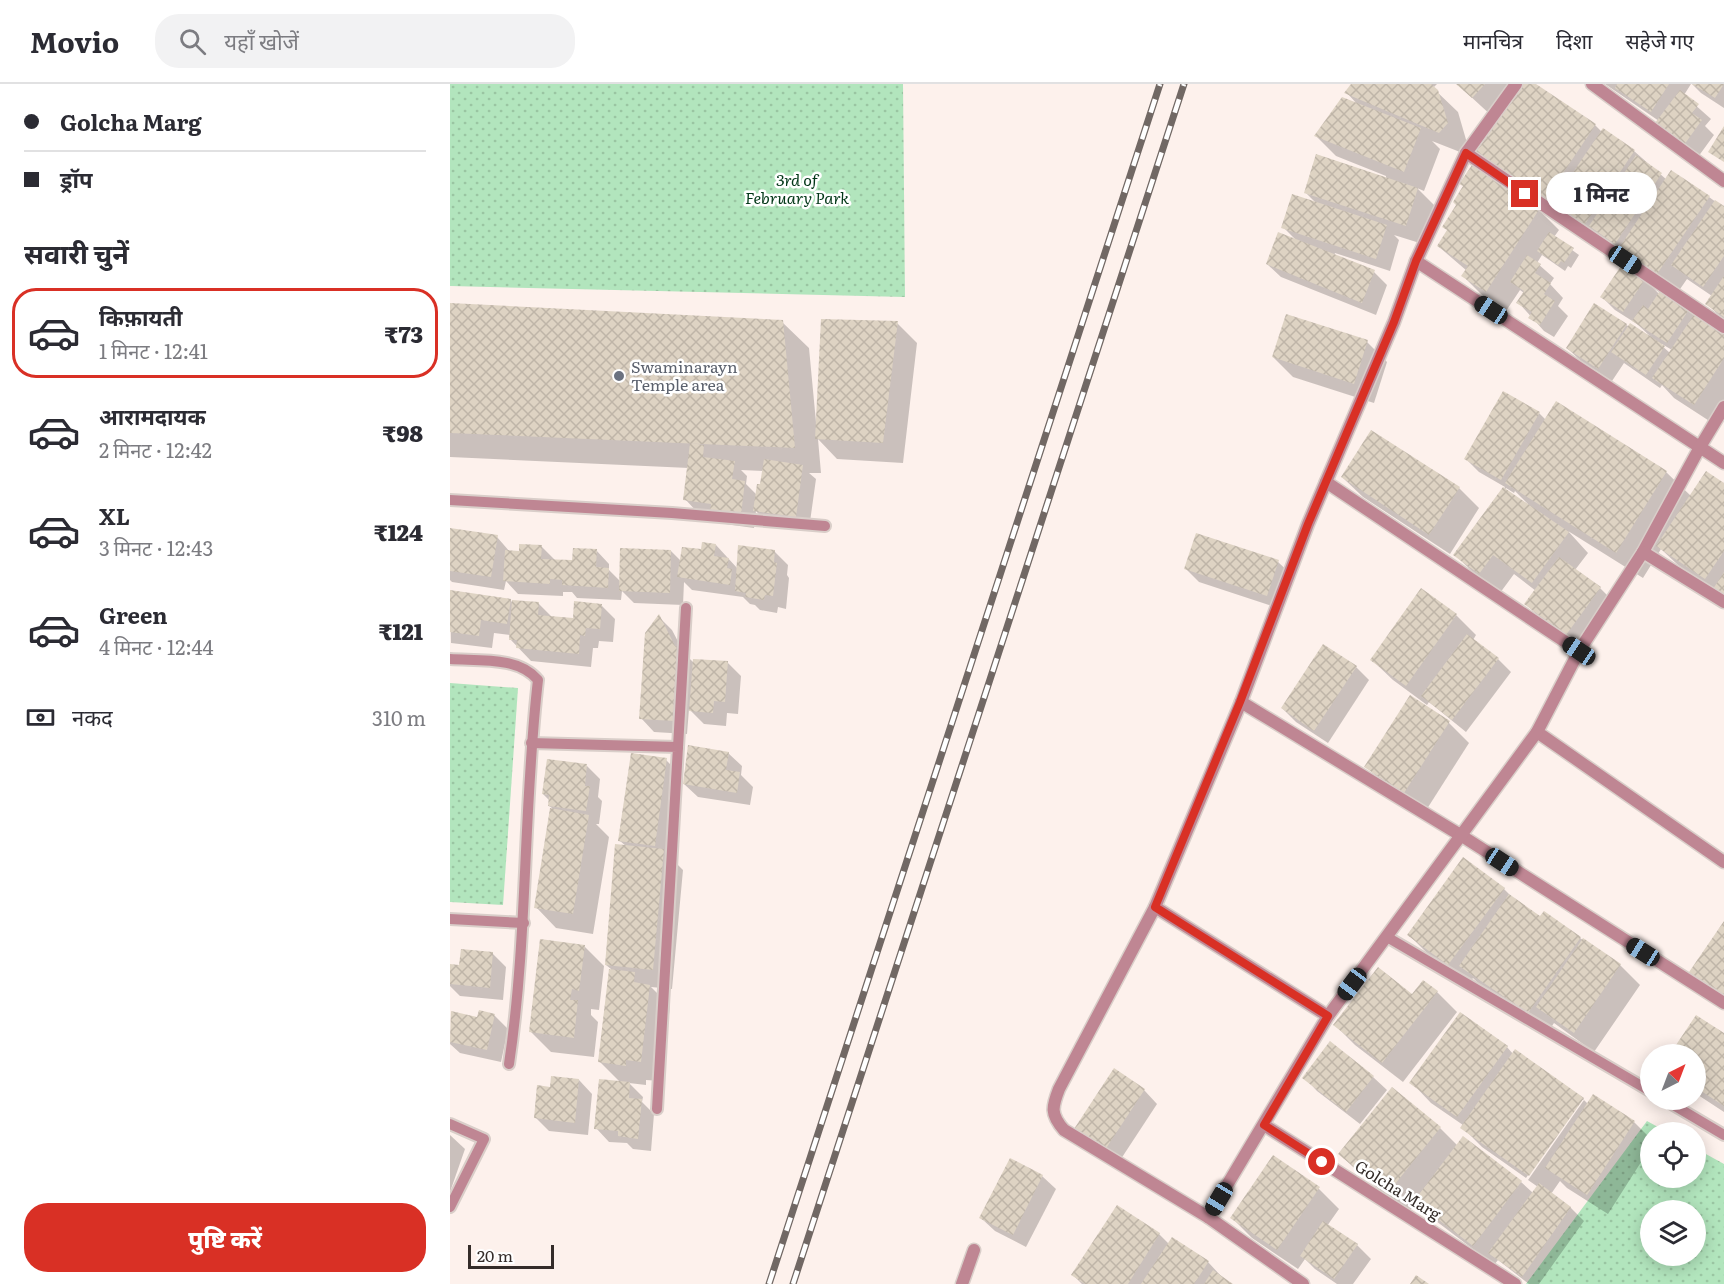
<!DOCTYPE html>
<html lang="hi">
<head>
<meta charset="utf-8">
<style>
	:root { --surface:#fff; --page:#f2f2f3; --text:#2b2b33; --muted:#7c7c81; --line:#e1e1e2; --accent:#d93025 }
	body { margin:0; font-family:Literata,"Noto Sans Devanagari",serif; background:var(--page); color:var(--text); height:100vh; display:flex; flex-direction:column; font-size:22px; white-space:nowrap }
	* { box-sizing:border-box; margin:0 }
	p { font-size:20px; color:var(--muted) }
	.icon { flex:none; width:33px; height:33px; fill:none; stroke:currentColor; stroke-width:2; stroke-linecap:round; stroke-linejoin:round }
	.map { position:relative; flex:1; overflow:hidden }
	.side { display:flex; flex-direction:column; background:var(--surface); width:450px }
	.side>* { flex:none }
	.top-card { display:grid; align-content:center; height:132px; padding:0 24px; background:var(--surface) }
	.needle { width:39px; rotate:42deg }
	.controls { position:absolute; left:1190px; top:960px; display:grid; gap:12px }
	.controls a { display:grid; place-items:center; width:66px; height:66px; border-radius:50%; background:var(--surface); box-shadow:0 3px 15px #0003; font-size:30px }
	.scale { position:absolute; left:18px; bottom:15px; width:86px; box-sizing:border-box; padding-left:6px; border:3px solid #342c29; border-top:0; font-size:16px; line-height:21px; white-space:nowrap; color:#342c29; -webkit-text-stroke:4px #fff; paint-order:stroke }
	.end { position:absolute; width:27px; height:27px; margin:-14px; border:8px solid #d93025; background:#fff; box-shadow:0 0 0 3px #fff }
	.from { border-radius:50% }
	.bubble { position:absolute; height:42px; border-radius:21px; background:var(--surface); box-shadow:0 3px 15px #0003; font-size:20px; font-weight:800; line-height:42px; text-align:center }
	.car { position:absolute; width:18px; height:36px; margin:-18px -9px; border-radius:8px; box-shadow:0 0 4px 2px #0007; background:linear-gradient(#222 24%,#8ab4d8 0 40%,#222 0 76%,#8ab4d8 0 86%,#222 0) }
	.top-card b { display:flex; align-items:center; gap:21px; height:57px; font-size:22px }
	.top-card b+b { border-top:2px solid var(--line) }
	.top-card i { width:15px; height:15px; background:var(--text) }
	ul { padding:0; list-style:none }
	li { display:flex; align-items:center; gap:18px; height:90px; margin:0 12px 9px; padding:0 12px; border:3px solid transparent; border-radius:24px }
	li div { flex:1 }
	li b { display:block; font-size:22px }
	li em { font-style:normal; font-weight:800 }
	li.current { border-color:var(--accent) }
	li>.icon { width:54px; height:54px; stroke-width:1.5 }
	h2 { padding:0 24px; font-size:27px; line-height:72px }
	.pay { display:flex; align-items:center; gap:15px; height:66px; padding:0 24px; font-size:22px }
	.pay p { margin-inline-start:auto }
	.action { display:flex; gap:12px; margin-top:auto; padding:12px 24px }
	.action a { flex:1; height:69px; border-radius:24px; background:var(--accent); color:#fff; font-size:24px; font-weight:800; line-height:69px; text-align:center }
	header { display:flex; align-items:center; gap:36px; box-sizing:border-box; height:84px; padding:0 30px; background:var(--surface); border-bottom:2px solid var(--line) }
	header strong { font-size:28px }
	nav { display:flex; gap:33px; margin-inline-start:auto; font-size:21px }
	.search { width:420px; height:54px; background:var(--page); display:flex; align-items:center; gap:15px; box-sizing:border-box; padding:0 21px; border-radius:24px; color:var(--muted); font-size:22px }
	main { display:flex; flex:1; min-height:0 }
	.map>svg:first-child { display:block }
	.park { fill:url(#park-dots); fill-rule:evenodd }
	.shadow { fill:#0003; fill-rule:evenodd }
	.building { fill:url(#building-cross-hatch) }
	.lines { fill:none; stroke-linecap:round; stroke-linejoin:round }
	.service-casing { stroke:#d9cec9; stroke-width:14 }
	.minor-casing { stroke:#d9cec9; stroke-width:15 }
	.service { stroke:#bf8693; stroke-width:10 }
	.minor { stroke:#bf8693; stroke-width:12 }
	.rail-casing { stroke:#716864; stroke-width:7 }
	.rail { stroke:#fff; stroke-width:4.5; stroke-dasharray:14; stroke-linecap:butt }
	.route { stroke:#d93025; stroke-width:8 }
	.worship-dot { fill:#6b7280; stroke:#fff; stroke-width:2 }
	.labels { text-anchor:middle; stroke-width:5; stroke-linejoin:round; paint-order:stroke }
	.park-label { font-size:16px; font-style:italic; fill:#013616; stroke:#fff }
	.worship-label { font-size:16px; fill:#5b616d; stroke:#fff; text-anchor:start }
	.street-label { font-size:16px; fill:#342c29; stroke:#fff }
</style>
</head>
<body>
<header>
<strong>Movio</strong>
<div class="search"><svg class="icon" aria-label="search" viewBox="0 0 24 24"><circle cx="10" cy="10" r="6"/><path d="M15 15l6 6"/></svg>यहाँ खोजें</div>
<nav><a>मानचित्र</a><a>दिशा</a><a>सहेजे गए</a></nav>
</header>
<main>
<section class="side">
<div class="top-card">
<b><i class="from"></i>Golcha Marg</b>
<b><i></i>ड्रॉप</b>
</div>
<h2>सवारी चुनें</h2>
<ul>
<li class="current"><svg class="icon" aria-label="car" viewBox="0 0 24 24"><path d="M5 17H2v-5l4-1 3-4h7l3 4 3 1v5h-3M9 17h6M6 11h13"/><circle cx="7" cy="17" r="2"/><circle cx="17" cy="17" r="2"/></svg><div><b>किफ़ायती</b><p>1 मिनट · 12:41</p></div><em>₹73</em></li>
<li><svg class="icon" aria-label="car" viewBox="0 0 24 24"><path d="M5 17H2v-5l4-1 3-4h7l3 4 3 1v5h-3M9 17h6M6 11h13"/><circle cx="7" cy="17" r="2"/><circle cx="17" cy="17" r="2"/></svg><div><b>आरामदायक</b><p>2 मिनट · 12:42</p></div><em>₹98</em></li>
<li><svg class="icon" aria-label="car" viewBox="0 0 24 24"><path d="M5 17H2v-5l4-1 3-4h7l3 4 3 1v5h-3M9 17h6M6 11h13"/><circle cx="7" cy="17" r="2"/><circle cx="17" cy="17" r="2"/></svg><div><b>XL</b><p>3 मिनट · 12:43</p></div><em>₹124</em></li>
<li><svg class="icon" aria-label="car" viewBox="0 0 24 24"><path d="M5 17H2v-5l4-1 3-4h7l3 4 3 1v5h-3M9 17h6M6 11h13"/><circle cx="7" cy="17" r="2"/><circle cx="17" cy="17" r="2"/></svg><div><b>Green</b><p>4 मिनट · 12:44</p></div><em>₹121</em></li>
</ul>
<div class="pay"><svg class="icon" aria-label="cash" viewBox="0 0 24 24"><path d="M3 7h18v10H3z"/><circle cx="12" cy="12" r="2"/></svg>नकद<p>310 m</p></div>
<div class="action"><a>पुष्टि करें</a></div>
</section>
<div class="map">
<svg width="1274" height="1200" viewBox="0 0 1274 1200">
	<defs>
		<pattern id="park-dots" width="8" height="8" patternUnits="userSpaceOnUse" patternTransform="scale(1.5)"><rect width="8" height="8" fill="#b2e5bd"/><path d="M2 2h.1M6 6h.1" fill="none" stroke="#9ac5a2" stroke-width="1.8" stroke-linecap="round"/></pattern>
		<pattern id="building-cross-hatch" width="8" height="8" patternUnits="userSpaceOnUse" patternTransform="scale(1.5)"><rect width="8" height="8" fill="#ded3c3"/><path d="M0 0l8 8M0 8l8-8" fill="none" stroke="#bfb5a8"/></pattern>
	</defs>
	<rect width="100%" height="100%" fill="#fdf1ec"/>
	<g class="park">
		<polygon points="0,0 453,0 455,213 0,202"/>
		<polygon points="0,599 68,604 53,821 0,818"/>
		<path d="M1197 1037 1217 1048H1200V1094H1245V1064L1274 1080V1200H1076ZM1245 1126V1172H1200V1126Z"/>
	</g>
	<g class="shadow">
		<polygon points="903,0 987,0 983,4 1008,28 1017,59 1010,68 982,57 990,65 974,107 967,104 988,125 976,161 944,151 949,156 940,187 885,169 884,172 924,188 937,201 926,231 831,193 817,180 847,157 833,143 867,120 855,108 936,94 936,92 886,72 866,52 908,21 896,8"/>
		<polygon points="1007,0 1083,0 1145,41 1152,48 1184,67 1217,96 1259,113 1274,124 1274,236 1257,220 1262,212 1237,195 1228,208 1150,151 1147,155 1047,89 1069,8 1043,33"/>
		<polygon points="1155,0 1241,0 1234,11 1261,35 1255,42 1264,51 1248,73 1221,52 1209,37"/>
		<polygon points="1242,0 1274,0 1274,24 1251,9"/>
		<polygon points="1089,126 1109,146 1104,153 1129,171 1121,184 1118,182 1115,187 1092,171 1087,179 1104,194 1100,200 1113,214 1108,222 1118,232 1104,253 1094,247 1068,218 1074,209 1070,206 1056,227 1033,212 1013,192 1017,187 988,162"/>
		<path d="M1195 195 1209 210 1239 225 1274 250V325L1264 340 1224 314 1212 301 1210 304 1174 279 1162 297 1131 277 1117 264 1176 241 1200 252 1187 240 1165 226 1152 213ZM1212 260 1222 266 1220 269 1211 261Z"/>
		<path d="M0 220 332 238 359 264 366 338 447 239 467 259 453 379 387 375 368 355 371 389H359L366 395 359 445 318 440 306 427 304 444 275 440 266 431 248 429 235 415 239 384 0 373ZM291 386 313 387 311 402 307 411 296 400 297 392Z"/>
		<polygon points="917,258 937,278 924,319 843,293 823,273"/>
		<path d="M1107 319 1216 388 1241 412 1274 401V514L1228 481 1211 465 1193 494 1118 447 1138 469 1125 486 1150 504 1163 517 1130 563 1090 534 1076 520 1086 507 1064 490 1050 509 1026 491 1005 471 1055 403 1029 388 1016 375 1089 329 1096 336ZM1056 404 1064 409 1065 407 1079 421 1055 406Z"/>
		<polygon points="892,393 1009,404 1029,424 1000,470 913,413"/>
		<polygon points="0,446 47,453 60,468 70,468 92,463 106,477 124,478 146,466 159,480 159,486 170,497 221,467 231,477 266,461 288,485 325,468 338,481 337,491 339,494 336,525 328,523 327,529 310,526 305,521 300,520 293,513 242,506 234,498 233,521 184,519 172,507 171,516 127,514 122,508 113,508 113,512 68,510 56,497 54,506 2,498 0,496"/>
		<polygon points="828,478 842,491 831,525 749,498 736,485"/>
		<polygon points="0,508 60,516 63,519 88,519 102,533 124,535 152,522 165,535 163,558 149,557 148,564 143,564 141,583 81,577 60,555 61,551 44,549 42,564 1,559"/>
		<polygon points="1006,531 1026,551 1023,556 1048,575 1061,588 1016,648 979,618 977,621 943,596 922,576"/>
		<polygon points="209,533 222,546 234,569 244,579 277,578 291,592 288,630 277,629 276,642 254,640 239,625 237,650 204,648 191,634"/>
		<polygon points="906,583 919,596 878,659 846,638 832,624"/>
		<polygon points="961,613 999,639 1019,659 975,728 936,702 916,682"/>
		<polygon points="278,669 292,682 291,691 303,703 300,721 248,713 234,700"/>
		<polygon points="216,676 229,689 218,771 233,786 222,905 201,903 220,922 211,997 196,996 196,1001 179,999 193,1013 192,1018 204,1030 201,1067 183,1065 177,1059 159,1058 146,1044 171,999 150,978 161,885 156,881 176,762 170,757"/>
		<polygon points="137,682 150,695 148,713 152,717 149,740 146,740 159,753 143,850 106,844 86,823 102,724 99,722 100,717 93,710"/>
		<polygon points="1054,805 1067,818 1091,834 1130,854 1170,881 1190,901 1144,968 1104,939 1098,948 1031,902 1023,894 1019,900 979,871 959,851"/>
		<polygon points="134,862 154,882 149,926 141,925 141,931 148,938 144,973 101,968 81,948"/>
		<polygon points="42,869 56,883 53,916 10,912 0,902 0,881 11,883"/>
		<polygon points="987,908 1007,928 953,998 905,961 885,941 963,912"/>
		<polygon points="2,929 29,934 45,932 58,945 51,978 10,969 0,960"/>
		<polygon points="1246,933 1274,951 1274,1028 1245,1009 1245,970 1222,970"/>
		<polygon points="1057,963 1063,970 1133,1015 1138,1020 1184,1038 1200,1054 1200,1064 1158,1130 1117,1104 1110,1097 1101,1110 1121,1124 1134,1137 1089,1200 1079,1200 1048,1176 1044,1181 986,1137 967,1118 958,1129 910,1090 890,1070 990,1044 1008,1062 1071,1098 1083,1109 1088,1103 1078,1096 1134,1016 1130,1016 1076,1094 1032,1063 1012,1043 1013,1041 981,1019 961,998"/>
		<polygon points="854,993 923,993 937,1006 910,1040 867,1007"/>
		<polygon points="129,996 142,1010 138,1051 99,1047 86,1034 101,1004"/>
		<polygon points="694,1006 707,1020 667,1081 637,1062"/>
		<polygon points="0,1051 15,1065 0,1108"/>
		<polygon points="823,1073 869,1105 889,1125 877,1142 907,1161 921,1175 903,1200 887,1200 865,1185 855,1175 848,1185 802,1154 782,1134"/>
		<polygon points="592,1092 606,1105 576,1163 545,1147 531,1134"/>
		<polygon points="667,1123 709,1150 719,1160 758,1178 771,1192 770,1193 781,1200 632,1200 623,1191"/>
	</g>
	<g class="building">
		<polygon points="901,0 981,0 988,6 998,39 989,49 894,9"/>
		<polygon points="1006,0 1035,0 1022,14"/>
		<polygon points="1073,0 1086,0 1146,40 1095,116 1025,69"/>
		<polygon points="1167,0 1219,0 1201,28 1165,4"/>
		<polygon points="1242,0 1274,0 1265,14"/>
		<polygon points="1230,6 1249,20 1242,29 1252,36 1234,61 1205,39"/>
		<polygon points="892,13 971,44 954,88 864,52"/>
		<polygon points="1274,42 1274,78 1258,68"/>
		<polygon points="1153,44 1185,66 1133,143 1101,121"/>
		<polygon points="866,70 968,104 956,142 854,109"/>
		<polygon points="1186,71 1212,89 1165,160 1139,142"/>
		<polygon points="1022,81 1090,124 1036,208 1011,192 1018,182 987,162 997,146 992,143 1006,121 1003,118 1013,102 1009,100"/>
		<polygon points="1221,86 1260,112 1207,190 1169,164"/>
		<polygon points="842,110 937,141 926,175 831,144"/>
		<polygon points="1265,116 1274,122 1274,172 1253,203 1221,181"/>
		<polygon points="828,148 925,186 912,219 816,180"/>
		<polygon points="1099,148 1124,164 1114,179 1111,177 1108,181 1087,167"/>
		<polygon points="1077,171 1091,180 1085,189 1101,199 1094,210 1105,217 1090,241 1078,234 1082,228 1066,219 1074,207 1060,198"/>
		<polygon points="1173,179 1196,194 1173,228 1150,213"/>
		<polygon points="1274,192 1274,233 1255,220"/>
		<polygon points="1211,205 1240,224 1217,259 1182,237 1193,221 1198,225"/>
		<polygon points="0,219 333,236 345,364 0,349"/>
		<polygon points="1144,219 1177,240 1148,285 1116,264"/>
		<polygon points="1245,229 1274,248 1274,274 1244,321 1202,294"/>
		<polygon points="836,230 918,256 904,300 822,273"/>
		<polygon points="371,235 448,237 433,359 365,355"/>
		<polygon points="1180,239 1215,262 1196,291 1161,268"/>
		<polygon points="1053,307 1090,328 1051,396 1014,375"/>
		<polygon points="1106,317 1217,387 1166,469 1055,399"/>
		<polygon points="921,346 1010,403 979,451 891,393"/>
		<polygon points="240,359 254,361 253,373 285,377 282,395 295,397 291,431 260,427 261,420 233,416"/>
		<polygon points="314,375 353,381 346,433 303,427 307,400 310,400"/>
		<polygon points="1256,387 1274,399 1274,467 1255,495 1206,462"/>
		<polygon points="1053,403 1119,448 1082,499 1043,471 1029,490 1003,471"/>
		<polygon points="0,444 48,451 41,493 0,487"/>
		<polygon points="746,449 829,476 817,512 734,485"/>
		<polygon points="252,458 266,460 264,472 279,474 277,484 282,485 280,501 227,493 232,463 251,465"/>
		<polygon points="69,460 92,461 91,475 122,476 123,464 147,465 146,483 159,484 158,504 112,501 112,496 100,495 100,500 53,497 55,466 69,467"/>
		<polygon points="288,461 325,466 324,478 327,479 323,512 315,511 314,516 295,513 296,509 285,507"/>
		<polygon points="170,464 221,466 220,509 169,507"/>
		<polygon points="1109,473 1151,503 1116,551 1074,520"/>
		<polygon points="1274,488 1274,513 1263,505"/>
		<polygon points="971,504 1007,530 956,602 920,576"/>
		<polygon points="0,506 61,515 57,540 31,536 29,552 0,548"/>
		<polygon points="62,516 89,518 88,531 123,534 124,517 152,520 150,545 136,544 135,552 130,551 129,570 66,564 67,556 59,556"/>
		<polygon points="209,530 225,562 229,563 225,637 189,635 195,549"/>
		<polygon points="1017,550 1049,574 1002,636 971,612"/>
		<polygon points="873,560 907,582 864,647 831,624"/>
		<polygon points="243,575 278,577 275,618 264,617 263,629 239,627"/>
		<polygon points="960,611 1000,637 954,709 914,683"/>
		<polygon points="238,661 279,668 276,686 290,688 287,709 233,700"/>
		<polygon points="181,669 217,674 205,762 168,757"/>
		<polygon points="97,675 137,680 135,702 140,702 136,727 98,722 99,711 92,710"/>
		<polygon points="100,724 139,731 123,830 84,824"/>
		<polygon points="165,760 214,765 203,886 155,881"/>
		<polygon points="1013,773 1055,804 998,881 957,851"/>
		<polygon points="1059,810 1090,832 1094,827 1131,853 1078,929 1009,882"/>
		<polygon points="1274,837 1274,912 1237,891"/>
		<polygon points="1133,854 1171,880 1124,949 1086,923"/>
		<polygon points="90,855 135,861 129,907 122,905 120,916 128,916 124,954 79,948"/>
		<polygon points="11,865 43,868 40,904 0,900 0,880 9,881"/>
		<polygon points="928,883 962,910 973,896 988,907 932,979 883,941"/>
		<polygon points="159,885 185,888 184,898 200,901 191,978 176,976 176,982 148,978"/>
		<polygon points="29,926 45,930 37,966 0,958 1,927 27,933"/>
		<polygon points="1010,928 1058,962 1007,1033 959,999"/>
		<polygon points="1246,931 1274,949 1274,1022 1245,1003 1245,970 1220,970"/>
		<polygon points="880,957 924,992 896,1028 852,994"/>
		<polygon points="1065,965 1134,1014 1079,1092 1010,1044"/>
		<polygon points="664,984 695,1005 653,1069 622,1048"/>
		<polygon points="101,992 129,995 125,1039 84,1034 87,1001 100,1003"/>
		<polygon points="149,995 180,998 179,1014 192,1015 188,1055 168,1052 168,1047 144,1045"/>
		<polygon points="942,1003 991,1043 937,1110 888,1070"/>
		<polygon points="1143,1010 1185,1037 1137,1111 1095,1084"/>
		<polygon points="1013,1052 1072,1097 1023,1162 964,1117"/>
		<polygon points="823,1071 870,1103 827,1166 780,1134"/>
		<polygon points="560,1074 593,1091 563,1151 529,1134"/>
		<polygon points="1089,1099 1121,1123 1072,1193 1038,1169"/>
		<polygon points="667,1121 710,1149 678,1200 635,1200 621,1191"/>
		<polygon points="873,1137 908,1160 884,1195 850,1172"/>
		<polygon points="722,1153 759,1177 744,1200 691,1200"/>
		<polygon points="763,1186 783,1200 754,1200"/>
		<polygon points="966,1191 979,1200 960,1200"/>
	</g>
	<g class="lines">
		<g class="service-casing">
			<g id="service">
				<polyline points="0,416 222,429 375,442"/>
				<path d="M0 575C28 577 68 572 88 596 73 724 78 853 59 980"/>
				<polyline points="81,659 228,663 207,1025"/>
				<polyline points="228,663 236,524"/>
				<polyline points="0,835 74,839"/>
				<polyline points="937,853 1200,1007"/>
				<polyline points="1215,1016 1274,1051"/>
				<polyline points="0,1040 34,1055 0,1123"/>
			</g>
		</g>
		<g class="minor-casing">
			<g id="minor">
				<polyline points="1142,0 1274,97"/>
				<polyline points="1016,69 1274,243"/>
				<polyline points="966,177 1274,379"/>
				<polyline points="876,398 1129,567"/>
				<polyline points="1193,468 1250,363 1274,323"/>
				<polyline points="1274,518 1193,468 1129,567 1087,648 1274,778"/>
				<polyline points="791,618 1012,752 1274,919"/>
				<polyline points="705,823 878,932"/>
				<polyline points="814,1041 1065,1200"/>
				<path d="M758 1133 614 1046C600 1030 602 1023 609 1005L705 823 791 618 858 440 944 238 966 177 1016 69 1066 0"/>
				<polyline points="512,1200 524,1166"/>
				<polyline points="853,1200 758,1133 878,932 1087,648"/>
			</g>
		</g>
		<use href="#service" class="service"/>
		<use href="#minor" class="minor"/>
		<g class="rail-casing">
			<g id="rail">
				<polyline points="319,1200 710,0"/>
				<polyline points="343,1200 734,0"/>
			</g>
		</g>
		<use href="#rail" class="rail"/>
	</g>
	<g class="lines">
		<polyline class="route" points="872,1078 814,1041 878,932 705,823 790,618 858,440 944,238 966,177 1016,69 1075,110"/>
	</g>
	<circle class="worship-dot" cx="169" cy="292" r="6"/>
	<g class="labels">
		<g class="park-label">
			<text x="347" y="102">3rd of<tspan x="347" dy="18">February Park</tspan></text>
		</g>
		<g class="worship-label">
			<text x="181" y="289">Swaminarayn<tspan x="181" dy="18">Temple area</tspan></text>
		</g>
		<g class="street-label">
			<text transform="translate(948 1106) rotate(32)" y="6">Golcha Marg</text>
		</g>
	</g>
</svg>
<div class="controls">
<a><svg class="needle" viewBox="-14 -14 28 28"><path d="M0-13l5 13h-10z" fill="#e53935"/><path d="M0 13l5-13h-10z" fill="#7c7c81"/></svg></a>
<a><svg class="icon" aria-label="locate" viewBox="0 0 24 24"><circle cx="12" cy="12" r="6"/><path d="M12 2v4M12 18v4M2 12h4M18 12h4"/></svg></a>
<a><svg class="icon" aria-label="layers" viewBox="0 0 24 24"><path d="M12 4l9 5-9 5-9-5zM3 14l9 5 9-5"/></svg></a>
</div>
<div class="scale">20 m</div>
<i class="end from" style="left:872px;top:1078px"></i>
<i class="end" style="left:1075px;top:110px"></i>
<div class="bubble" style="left:1096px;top:88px;width:111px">1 मिनट</div>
<i class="car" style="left:1175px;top:176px;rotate:124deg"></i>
<i class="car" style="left:1041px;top:226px;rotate:303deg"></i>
<i class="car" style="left:1129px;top:567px;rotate:304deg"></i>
<i class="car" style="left:1052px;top:778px;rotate:123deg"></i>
<i class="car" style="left:1193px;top:868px;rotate:302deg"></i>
<i class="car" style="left:902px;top:900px;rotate:217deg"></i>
<i class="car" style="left:769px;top:1115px;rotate:211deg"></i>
</div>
</main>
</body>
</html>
